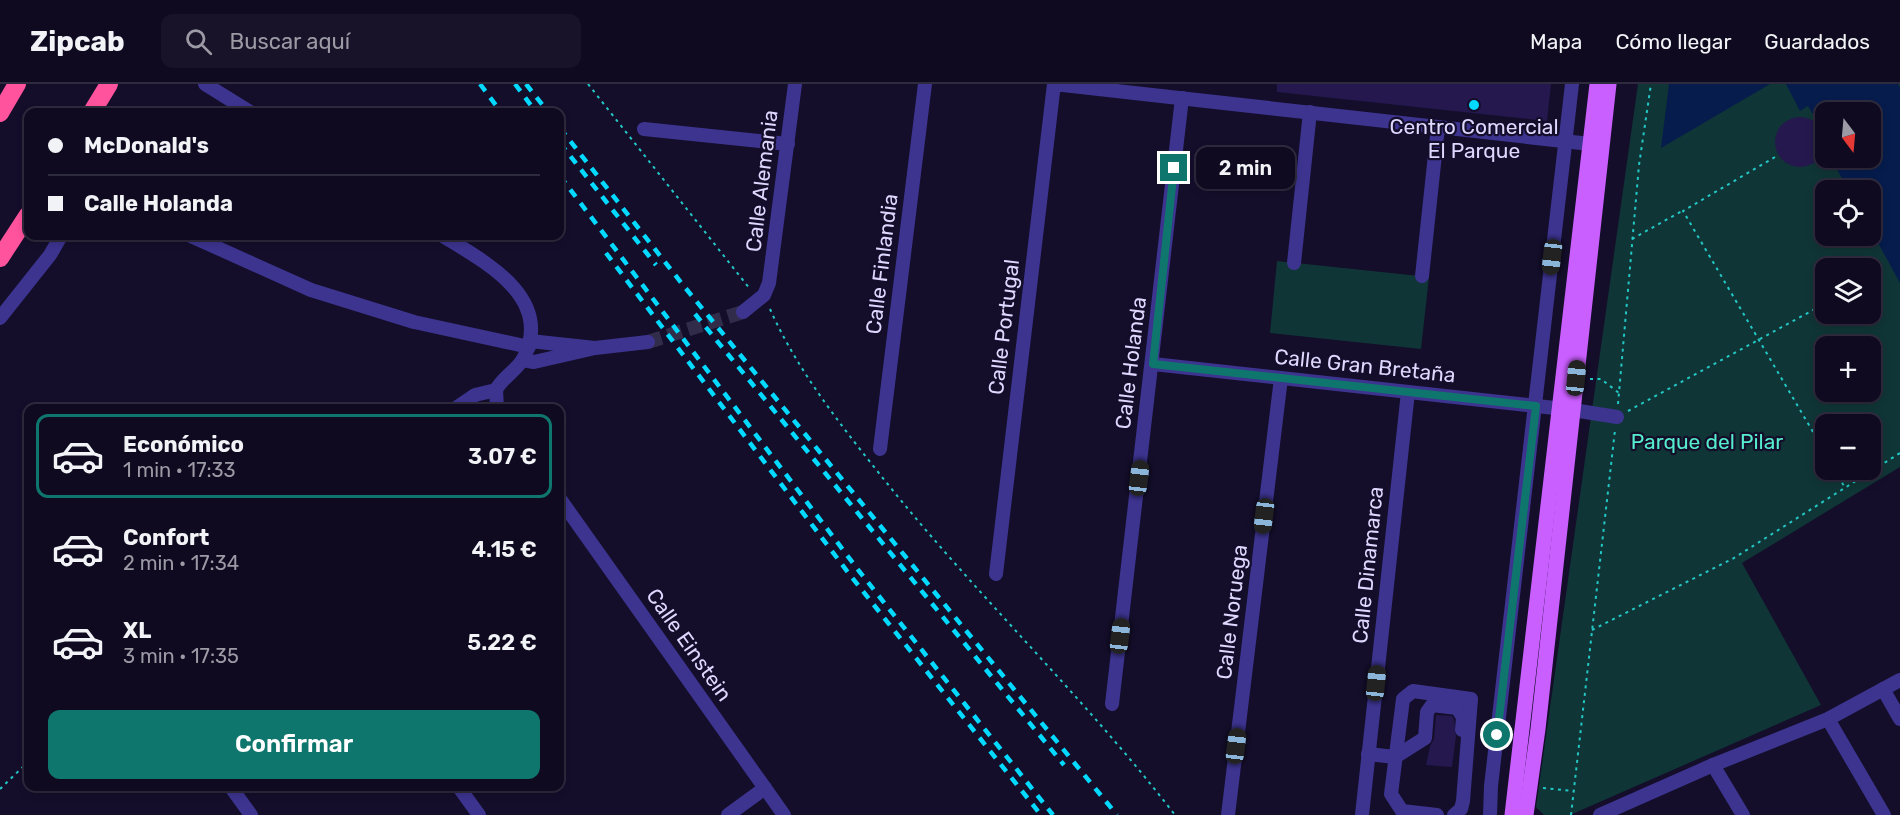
<!DOCTYPE html>
<html lang="es">
<head>
<meta charset="utf-8">
<style>
	:root { --surface:#0f0a20; --page:#181329; --text:#f1f3f6; --muted:#9b9aa5; --line:#2f2b3e; --accent:#0f766e }
	body { margin:0; font-family:Rubik,sans-serif; background:var(--page); color:var(--text); height:100vh; display:flex; flex-direction:column; font-size:22px; white-space:nowrap }
	* { box-sizing:border-box; margin:0 }
	p { font-size:20px; color:var(--muted) }
	.icon { flex:none; width:33px; height:33px; fill:none; stroke:currentColor; stroke-width:2; stroke-linecap:round; stroke-linejoin:round }
	.map { position:relative; flex:1; overflow:hidden }
	.sheet { position:absolute; left:24px; top:320px; width:540px; height:387px; display:flex; flex-direction:column; background:var(--surface); border-radius:12px; box-shadow:0 3px 9px #0003,0 0 0 2px var(--line) }
	.sheet>* { flex:none }
	.hud { position:absolute; left:24px; top:24px; width:540px; height:132px; border-radius:12px; box-shadow:0 3px 9px #0003,0 0 0 2px var(--line); display:grid; align-content:center; height:132px; padding:0 24px; background:var(--surface) }
	.needle { width:39px; rotate:164deg }
	.fabs { position:absolute; left:1815px; top:18px; display:grid; gap:12px }
	.fabs a { display:grid; place-items:center; width:66px; height:66px; border-radius:12px; background:var(--surface); box-shadow:0 3px 9px #0003,0 0 0 2px var(--line); font-size:30px }
	.end { position:absolute; width:27px; height:27px; margin:-14px; border:8px solid #0f766e; background:#fff; box-shadow:0 0 0 3px #fff }
	.from { border-radius:50% }
	.bubble { position:absolute; height:42px; border-radius:12px; background:var(--surface); box-shadow:0 3px 9px #0003,0 0 0 2px var(--line); font-size:20px; font-weight:600; line-height:42px; text-align:center }
	.car { position:absolute; width:18px; height:36px; margin:-18px -9px; border-radius:8px; box-shadow:0 0 4px 2px #0007; background:linear-gradient(#222 24%,#8ab4d8 0 40%,#222 0 76%,#8ab4d8 0 86%,#222 0) }
	.hud b { display:flex; align-items:center; gap:21px; height:57px; font-size:22px }
	.hud b+b { border-top:2px solid var(--line) }
	.hud i { width:15px; height:15px; background:var(--text) }
	ul { padding:10px 0 0; list-style:none }
	li { display:flex; align-items:center; gap:18px; height:84px; margin:0 12px 9px; padding:0 12px; border:3px solid transparent; border-radius:12px }
	li div { flex:1 }
	li b { display:block; font-size:22px }
	li em { font-style:normal; font-weight:600 }
	li.selected { border-color:var(--accent) }
	li>.icon { width:54px; height:54px; stroke-width:1.5 }
	.button { display:flex; gap:12px; margin-top:auto; padding:12px 24px }
	.button a { flex:1; height:69px; border-radius:12px; background:var(--accent); color:#fff; font-size:24px; font-weight:600; line-height:69px; text-align:center }
	header { display:flex; align-items:center; gap:36px; box-sizing:border-box; height:84px; padding:0 30px; background:var(--surface); border-bottom:2px solid var(--line) }
	header strong { font-size:28px }
	nav { display:flex; gap:33px; margin-inline-start:auto; font-size:21px }
	.search { width:420px; height:54px; background:var(--page); display:flex; align-items:center; gap:15px; box-sizing:border-box; padding:0 21px; border-radius:12px; color:var(--muted); font-size:22px }
	.map>svg:first-child { display:block }
	.green { fill:#103536; fill-rule:evenodd }
	.water { fill:#051c4d }
	.building { fill:#25184e }
	.lines { fill:none; stroke-linecap:round; stroke-linejoin:round }
	.minor-tunnel { stroke:#322c4b; stroke-width:14; stroke-dasharray:14 7; stroke-linecap:butt }
	.path { stroke:#23c8c6; stroke-width:2; stroke-dasharray:3 4.5; stroke-linecap:butt }
	.minor { stroke:#3c348f; stroke-width:14 }
	.major { stroke:#ca5fff; stroke-width:15 }
	.highway { stroke:#ff539d; stroke-width:18 }
	.rail { stroke:#04daff; stroke-width:4.5; stroke-dasharray:9 8; stroke-linecap:butt }
	.route { stroke:#0f766e; stroke-width:8 }
	.poi-dot { fill:#04daff; stroke:#140e2b; stroke-width:2 }
	.labels { text-anchor:middle; stroke-width:4.5; stroke-linejoin:round; paint-order:stroke }
	.poi-label { font-size:21px; fill:#ded8ff; stroke:#140e2b }
	.street-label { font-size:21px; fill:#ded8ff; stroke:#140e2b }
	.park-label { font-size:21px; fill:#56ecce; stroke:#140e2b }
</style>
</head>
<body>
<header>
<strong>Zipcab</strong>
<div class="search"><svg class="icon" aria-label="search" viewBox="0 0 24 24"><circle cx="10" cy="10" r="6"/><path d="M15 15l6 6"/></svg>Buscar aquí</div>
<nav><a>Mapa</a><a>Cómo llegar</a><a>Guardados</a></nav>
</header>
<div class="map">
<svg width="1900" height="731" viewBox="0 0 1900 731">
	<rect width="100%" height="100%" fill="#140e2b"/>
	<g class="green">
		<path d="M1638 0H1900V383L1742 479 1821 621 1570 731H1544L1536 723ZM1826 28H1870V74H1826ZM1826 106H1870V152H1826ZM1826 184H1870V230H1826ZM1826 262H1870V308H1826ZM1826 340H1870V386H1826Z"/>
		<polygon points="1277,177 1429,193 1421,265 1270,249"/>
	</g>
	<g class="water">
		<polygon points="1669,0 1770,0 1661,64"/>
		<polygon points="1786,0 1898,0 1900,4 1900,199 1871,146 1870,106 1849,106 1833,79 1843,74 1870,74 1870,28 1826,28 1825,51 1808,22 1800,27"/>
	</g>
	<g class="building">
		<polygon points="1277,0 1551,0 1547,37 1277,8"/>
		<circle cx="1800" cy="58" r="25"/>
		<polygon points="1436,631 1452,632 1454,635 1456,652 1452,683 1426,681 1430,662 1434,655"/>
	</g>
	<g class="lines">
		<polyline class="minor-tunnel" points="648,258 743,228"/>
		<g class="path">
			<polyline points="588,0 750,205"/>
			<polyline points="1775,73 1683,127 1826,370"/>
			<polyline points="1632,155 1682,127"/>
			<polyline points="1870,195 1875,192"/>
			<path d="M770 225C798 288 843 344 886 398 978 513 1085 614 1175 731"/>
			<polyline points="1590,295 1601,295 1619,309"/>
			<polyline points="1618,320 1639,81 1651,0"/>
			<polyline points="1628,327 1826,219"/>
			<polyline points="1834,386 1846,405"/>
			<polyline points="1592,546 1734,474 1900,369"/>
			<polyline points="1543,704 1573,707"/>
			<polyline points="0,705 28,678"/>
			<polyline points="1571,731 1615,346"/>
		</g>
		<g class="minor">
			<polyline points="205,0 250,28"/>
			<polyline points="644,45 788,60"/>
			<polyline points="191,152 311,206 414,238 529,263"/>
			<path d="M443 152C483 177 552 212 525 271 519 286 503 292 496 306"/>
			<polyline points="1294,179 1310,28"/>
			<polyline points="1422,192 1438,43"/>
			<polyline points="743,228 764,211 769,199 795,0"/>
			<polyline points="0,234 50,171 61,152"/>
			<polyline points="595,264 648,258"/>
			<polyline points="523,276 534,278 595,264 530,257"/>
			<polyline points="1153,280 1573,326 1617,333"/>
			<polyline points="496,306 497,324"/>
			<polyline points="456,324 475,311 496,306"/>
			<polyline points="880,365 925,0"/>
			<polyline points="560,415 784,731"/>
			<polyline points="996,490 1054,0 1599,61"/>
			<polyline points="1883,605 1900,635"/>
			<polyline points="1112,620 1182,14"/>
			<polyline points="1828,635 1884,731"/>
			<polyline points="1368,670 1395,673 1425,654 1427,628 1432,621 1457,624 1463,633 1462,646"/>
			<polyline points="1713,681 1743,731"/>
			<polyline points="230,702 251,731"/>
			<polyline points="458,702 479,731"/>
			<polyline points="728,731 765,704"/>
			<polyline points="1228,731 1281,294"/>
			<polyline points="1362,731 1408,308"/>
			<polyline points="1437,731 1402,727 1391,710 1403,615 1413,607 1471,615 1463,717 1461,725 1454,731"/>
			<polyline points="1490,731 1491,702 1572,0"/>
			<polyline points="1600,731 1713,681 1828,635 1900,596"/>
		</g>
		<g class="major">
			<polyline points="1512,731 1597,0"/>
			<polyline points="1526,731 1538,645 1609,0"/>
		</g>
		<g class="highway">
			<polyline points="92,28 109,0"/>
			<polyline points="0,29 17,0"/>
			<polyline points="0,174 28,131"/>
		</g>
		<g class="rail">
			<polyline points="480,0 501,28"/>
			<polyline points="515,0 536,28"/>
			<polyline points="526,0 548,28"/>
			<polyline points="560,44 683,201 1117,731"/>
			<polyline points="560,59 656,181"/>
			<polyline points="560,92 859,487 1053,731"/>
			<polyline points="606,169 850,491 1041,731"/>
			<polyline points="695,230 1064,681"/>
		</g>
	</g>
	<g class="lines">
		<polyline class="route" points="1174,84 1153,280 1536,322 1497,651"/>
	</g>
	<circle class="poi-dot" cx="1474" cy="21" r="6"/>
	<g class="labels">
		<g class="poi-label">
			<text x="1474" y="50">Centro Comercial<tspan x="1474" dy="24">El Parque</tspan></text>
		</g>
		<g class="street-label">
			<text transform="translate(762 97) rotate(-83)" y="7">Calle Alemania</text>
			<text transform="translate(882 180) rotate(-83)" y="7">Calle Finlandia</text>
			<text transform="translate(1004 243) rotate(-83)" y="7">Calle Portugal</text>
			<text transform="translate(1131 279) rotate(-83)" y="7">Calle Holanda</text>
			<text transform="translate(1365 282) rotate(6)" y="7">Calle Gran Bretaña</text>
			<text transform="translate(1368 481) rotate(-84)" y="7">Calle Dinamarca</text>
			<text transform="translate(1232 528) rotate(-83)" y="7">Calle Noruega</text>
			<text transform="translate(689 561) rotate(55)" y="7">Calle Einstein</text>
		</g>
		<g class="park-label">
			<text x="1707" y="365">Parque del Pilar</text>
		</g>
	</g>
</svg>
<div class="fabs">
<a><svg class="needle" viewBox="-14 -14 28 28"><path d="M0-13l5 13h-10z" fill="#e53935"/><path d="M0 13l5-13h-10z" fill="#9b9aa5"/></svg></a>
<a><svg class="icon" aria-label="locate" viewBox="0 0 24 24"><circle cx="12" cy="12" r="6"/><path d="M12 2v4M12 18v4M2 12h4M18 12h4"/></svg></a>
<a><svg class="icon" aria-label="layers" viewBox="0 0 24 24"><path d="M12 4l9 5-9 5-9-5zM3 14l9 5 9-5"/></svg></a>
<a>+</a>
<a>−</a>
</div>
<i class="end from" style="left:1497px;top:651px"></i>
<i class="end" style="left:1174px;top:84px"></i>
<div class="bubble" style="left:1196px;top:63px;width:99px">2 min</div>
<i class="car" style="left:1552px;top:173px;rotate:187deg"></i>
<i class="car" style="left:1576px;top:294px;rotate:6deg"></i>
<i class="car" style="left:1139px;top:394px;rotate:7deg"></i>
<i class="car" style="left:1264px;top:432px;rotate:187deg"></i>
<i class="car" style="left:1120px;top:552px;rotate:7deg"></i>
<i class="car" style="left:1376px;top:599px;rotate:6deg"></i>
<i class="car" style="left:1236px;top:662px;rotate:7deg"></i>
<div class="hud">
<b><i class="from"></i>McDonald's</b>
<b><i></i>Calle Holanda</b>
</div>
<section class="sheet">
<ul>
<li class="selected"><svg class="icon" aria-label="car" viewBox="0 0 24 24"><path d="M5 17H2v-5l4-1 3-4h7l3 4 3 1v5h-3M9 17h6M6 11h13"/><circle cx="7" cy="17" r="2"/><circle cx="17" cy="17" r="2"/></svg><div><b>Económico</b><p>1 min · 17:33</p></div><em>3.07 €</em></li>
<li><svg class="icon" aria-label="car" viewBox="0 0 24 24"><path d="M5 17H2v-5l4-1 3-4h7l3 4 3 1v5h-3M9 17h6M6 11h13"/><circle cx="7" cy="17" r="2"/><circle cx="17" cy="17" r="2"/></svg><div><b>Confort</b><p>2 min · 17:34</p></div><em>4.15 €</em></li>
<li><svg class="icon" aria-label="car" viewBox="0 0 24 24"><path d="M5 17H2v-5l4-1 3-4h7l3 4 3 1v5h-3M9 17h6M6 11h13"/><circle cx="7" cy="17" r="2"/><circle cx="17" cy="17" r="2"/></svg><div><b>XL</b><p>3 min · 17:35</p></div><em>5.22 €</em></li>
</ul>
<div class="button"><a>Confirmar</a></div>
</section>
</div>
</body>
</html>
